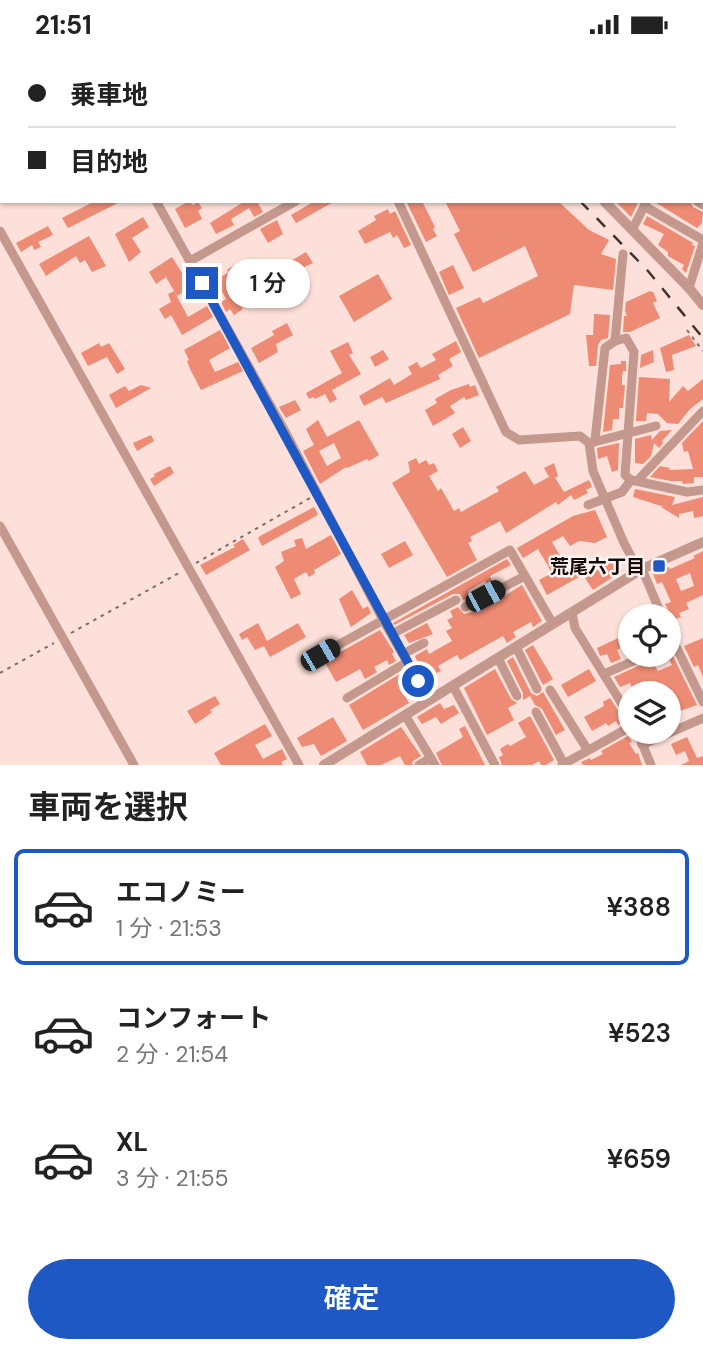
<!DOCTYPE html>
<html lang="ja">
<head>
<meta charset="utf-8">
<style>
	:root { --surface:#fff; --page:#f2f2f2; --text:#222; --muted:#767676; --line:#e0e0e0; --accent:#1e58c4 }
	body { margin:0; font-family:"DM Sans","Noto Sans JP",sans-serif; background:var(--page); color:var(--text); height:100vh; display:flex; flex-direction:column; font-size:26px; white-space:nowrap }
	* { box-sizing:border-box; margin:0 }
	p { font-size:23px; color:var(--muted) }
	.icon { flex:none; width:38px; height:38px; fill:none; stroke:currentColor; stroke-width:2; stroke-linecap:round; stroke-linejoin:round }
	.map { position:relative; height:716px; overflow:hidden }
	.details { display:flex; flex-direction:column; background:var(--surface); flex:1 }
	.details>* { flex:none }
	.hud { position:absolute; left:0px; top:0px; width:704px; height:154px; box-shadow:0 2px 5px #0004; display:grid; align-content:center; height:154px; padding:0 28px; background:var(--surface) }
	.controls { position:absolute; left:618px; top:555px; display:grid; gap:14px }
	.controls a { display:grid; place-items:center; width:63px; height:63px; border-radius:50%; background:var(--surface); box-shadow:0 2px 5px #0004; font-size:35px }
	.end { position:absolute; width:32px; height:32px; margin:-16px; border:9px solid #1e58c4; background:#fff; box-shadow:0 0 0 4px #fff }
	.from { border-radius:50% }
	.bubble { position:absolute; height:49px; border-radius:24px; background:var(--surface); box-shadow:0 2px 5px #0004; font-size:23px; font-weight:600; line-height:49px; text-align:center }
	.car { position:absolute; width:21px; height:42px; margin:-21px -10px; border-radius:9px; box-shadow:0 0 5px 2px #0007; background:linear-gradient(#222 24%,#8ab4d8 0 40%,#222 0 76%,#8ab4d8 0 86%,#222 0) }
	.hud b { display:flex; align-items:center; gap:24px; height:66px; font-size:26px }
	.hud b+b { border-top:2px solid var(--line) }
	.hud i { width:18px; height:18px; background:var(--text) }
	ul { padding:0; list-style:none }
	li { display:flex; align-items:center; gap:21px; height:116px; margin:0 14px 10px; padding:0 14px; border:4px solid transparent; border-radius:10px }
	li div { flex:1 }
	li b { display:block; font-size:26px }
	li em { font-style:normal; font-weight:600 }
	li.selected { border-color:var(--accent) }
	li>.icon { width:63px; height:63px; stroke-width:1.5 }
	h2 { padding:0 28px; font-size:32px; line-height:84px }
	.primary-button { display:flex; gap:14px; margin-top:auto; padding:14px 28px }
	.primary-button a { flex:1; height:80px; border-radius:42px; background:var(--accent); color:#fff; font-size:28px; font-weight:600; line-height:80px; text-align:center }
	.status { display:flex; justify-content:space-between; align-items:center; height:49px; padding:0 35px; background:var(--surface); direction:ltr }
	.status svg { height:19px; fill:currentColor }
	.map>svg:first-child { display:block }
	.building { fill:#ed8b74; fill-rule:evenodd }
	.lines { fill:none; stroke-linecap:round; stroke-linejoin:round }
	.path { stroke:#7f6c67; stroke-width:2; stroke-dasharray:3.5 5; stroke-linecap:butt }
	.minor { stroke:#c4988d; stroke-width:9 }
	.tertiary { stroke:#c4988d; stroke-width:10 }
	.secondary { stroke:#af7061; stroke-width:12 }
	.rail { stroke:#41322e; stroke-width:2.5; stroke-dasharray:12 12; stroke-linecap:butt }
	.route { stroke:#1e58c4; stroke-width:9 }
	.poi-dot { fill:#1e58c4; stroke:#faf3f1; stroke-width:2.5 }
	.labels { text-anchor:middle; stroke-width:5; stroke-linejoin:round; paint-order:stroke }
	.poi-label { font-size:19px; font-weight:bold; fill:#150a07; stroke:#faf3f1; text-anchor:end }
</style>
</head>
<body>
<div class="status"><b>21:51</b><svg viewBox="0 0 49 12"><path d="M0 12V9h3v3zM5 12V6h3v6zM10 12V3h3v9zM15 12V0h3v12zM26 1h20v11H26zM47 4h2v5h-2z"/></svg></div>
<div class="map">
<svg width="703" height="716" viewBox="0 0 703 716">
	<rect width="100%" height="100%" fill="#fde0d9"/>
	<g class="building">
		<polygon points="95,152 122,152 68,179 62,169"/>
		<polygon points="189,152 193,156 198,153 202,159 198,162 202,170 185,179 175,160"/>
		<polygon points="245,152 261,152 258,154 263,163 254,168 249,159 231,170 234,176 216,185 210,174"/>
		<polygon points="315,152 335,152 296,174 291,166"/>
		<polygon points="406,152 422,152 435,178 433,180 437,187 426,193"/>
		<polygon points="445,152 558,152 589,181 609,191 601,205 616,210 613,241 574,236 570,265 479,309 456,259 480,248 483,254 538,227 525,197 473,223 454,185 460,182"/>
		<polygon points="615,152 639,152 631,168"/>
		<polygon points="653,152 690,152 693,158 703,163 702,174 697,179"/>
		<polygon points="388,160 390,165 395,162 411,196 404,199 397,186 393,189 390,183 365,195 358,182 376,171 374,167"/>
		<polygon points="647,167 693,194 692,196 695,197 686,224 682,220 684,216 668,207 668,203 658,196 664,185 643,175"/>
		<polygon points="143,168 149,178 132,189 141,203 129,213 115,185"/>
		<polygon points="277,171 283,185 268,194 260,180"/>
		<polygon points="48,177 53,186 38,193 41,198 34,201 32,196 21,203 16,194"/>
		<polygon points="89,187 106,217 92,223 85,211 80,214 76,207 46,227 39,215"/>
		<polygon points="306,203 313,214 289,225 284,216"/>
		<polygon points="172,208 182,224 187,221 191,228 186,231 191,238 177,247 166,228 156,235 149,223"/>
		<polygon points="234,216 242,232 230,239 243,260 234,266 230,260 226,263 221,253 226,250 215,231 229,223 227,221"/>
		<polygon points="453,216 464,239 449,246 439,223"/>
		<polygon points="378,225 392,250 354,273 339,247"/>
		<polygon points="174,242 188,268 207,257 213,268 182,286 171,266 165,270 159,260 171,253 168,245"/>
		<polygon points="650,242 653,243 657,252 653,254 660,269 630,283 623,283 624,267 627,267 625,262 626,253"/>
		<polygon points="594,265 610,266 609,278 608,289 601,291 598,296 596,317 589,317 586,286 593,286"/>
		<polygon points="287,274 293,286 276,295 278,303 259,314 251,299 274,286 272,282"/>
		<polygon points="220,281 230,299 209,311 215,323 238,313 243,322 201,341 190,320 187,312 189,311 184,301"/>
		<polygon points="689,286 696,297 672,306 674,321 666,323 660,299"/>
		<polygon points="456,292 461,303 449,310 453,317 438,326 440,330 386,354 382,348 364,357 359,347 390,329 394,336 412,325 408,318 417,313 421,319 436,311 432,305"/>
		<polygon points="348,293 353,304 349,306 361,325 332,341 337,350 330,354 325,345 315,350 313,348 309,350 306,344 342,324 330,302"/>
		<polygon points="99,294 101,298 109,294 125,320 117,325 107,308 88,317 81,304"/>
		<polygon points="383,301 389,310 375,318 370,308"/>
		<polygon points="653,301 654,313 640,319 641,306"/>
		<polygon points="621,312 626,312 626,322 623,322 622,327 622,336 625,336 623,359 619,359 619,370 613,370 612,381 603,383 610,316 621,315"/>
		<polygon points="639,328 670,330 669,353 683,337 688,342 703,330 703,350 690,360 678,375 667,374 658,365 647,364 646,372 636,372"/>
		<polygon points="469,335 470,338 475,336 479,346 466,351 464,348 450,357 455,364 433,377 425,361 437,354 435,350 451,341"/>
		<polygon points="141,336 151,339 116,359 109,346 125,337 129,342"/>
		<polygon points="295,351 301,361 286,369 279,358"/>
		<path d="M318 371 327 388 359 371 379 406 369 412 367 410 347 419 346 418 320 435 303 402 314 396 306 380ZM334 394 341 409 327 417 319 402Z"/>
		<polygon points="703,372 703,428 694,428 694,434 683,435 682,432 671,432 650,428 660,417 670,419 669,421 693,420 688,402 684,403 682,394"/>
		<polygon points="463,378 471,392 460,399 452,385"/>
		<polygon points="672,381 662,392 663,394 659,399 654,394 651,407 643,415 635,414 635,390 651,386 652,391 660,382"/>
		<polygon points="151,386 154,392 137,402 133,394"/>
		<polygon points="619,394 618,421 612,423 607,407 598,410 597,399"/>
		<polygon points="416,409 419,415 426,411 429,416 434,414 438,422 429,427 438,442 441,439 454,462 459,459 461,463 499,442 496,438 525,422 534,436 549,428 544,419 554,414 558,427 555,429 564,443 589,431 592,438 586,441 588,444 574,451 571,446 558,456 556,453 506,484 500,472 470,488 472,492 468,494 477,511 447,528 392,434 410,423 408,413"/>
		<polygon points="170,417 174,424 154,437 150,430 155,427 154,425"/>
		<polygon points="635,440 675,448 672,456 703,448 703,467 694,469 693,462 679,465 679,469 661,458 664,458 633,448"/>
		<polygon points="314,458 318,465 316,467 262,497 258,489 260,487"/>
		<polygon points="595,461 607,488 595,494 579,492 570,497 563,487 552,493 566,517 571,514 579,528 547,546 539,531 552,524 538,500 523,509 517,499 573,467"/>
		<polygon points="331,486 341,505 314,521 315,524 309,528 306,523 294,530 301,545 291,550 275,518 284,512 281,503 296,497 294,491 302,489 306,500"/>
		<polygon points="243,490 250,501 206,526 200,516 235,498 233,496"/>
		<polygon points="405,492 413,506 389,519 381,505"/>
		<path d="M703 502V546L686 554 689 560 679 564 681 568 673 571 665 555 671 553 662 533 657 535 653 525 669 518 670 520 695 509 693 507ZM690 524 694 537 681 542 676 530Z"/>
		<polygon points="507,510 511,516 490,527 494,535 488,538 485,532 468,542 471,547 463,551 460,545 453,545 394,576 393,574"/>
		<polygon points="615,510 622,522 593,541 585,529"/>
		<polygon points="522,536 542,572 533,578 531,573 513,583 516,588 507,594 503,587 460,611 457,606 438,617 441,622 425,629 415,607 427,600 429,605 452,592 446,582 452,579 447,571 453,568 450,562 458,558 464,565 475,562 492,552 493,554"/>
		<polygon points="352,541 363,560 368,557 371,564 351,578 339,550"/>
		<polygon points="258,574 267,592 298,574 306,588 270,608 264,597 255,601 247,588 242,591 239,585"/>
		<polygon points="427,574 433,585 409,594 404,586"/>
		<polygon points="380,581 394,603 392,605 396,612 389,616 387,611 374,618 377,623 365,630 360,620 336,633 324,612"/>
		<polygon points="627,585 630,594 617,601 621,610 611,614 607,605 600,607 597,599"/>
		<polygon points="703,589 703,628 698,616 694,618 684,597"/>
		<polygon points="533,596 553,630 543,636 525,601"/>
		<polygon points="670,601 697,656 668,666 668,644 651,644 649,640 644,642 641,635 632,639 630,634 620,638 614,628 651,611 658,622 672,616 668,609"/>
		<polygon points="513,608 531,644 537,647 543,643 565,681 556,686 542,660 535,656 530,647 523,651 523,644 507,612"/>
		<polygon points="495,620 511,650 517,654 508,659 514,671 487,686 464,639"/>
		<polygon points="589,620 596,632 568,648 561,636"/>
		<polygon points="403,623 415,641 405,647 409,654 363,681 349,656"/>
		<polygon points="215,647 220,655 210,661 212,663 207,667 195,675 187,662"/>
		<polygon points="610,649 625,672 618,676 616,672 608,677 606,674 592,682 584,668 604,657 603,653"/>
		<polygon points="440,654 444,660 454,656 459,664 441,675 436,668 422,675 417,668"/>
		<polygon points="530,667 554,711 546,716 541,716 539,712 532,716 502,716 499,708 503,706 500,700 508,695 510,697 526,688 518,674"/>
		<polygon points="333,668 347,692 321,707 314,695 302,698 297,689"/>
		<polygon points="265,675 272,687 255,696 263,710 282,700 287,710 281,713 283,716 221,716 214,704"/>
		<polygon points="465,677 485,716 487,716 442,716 436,704 463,688 459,680"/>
		<polygon points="401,678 421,707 413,712 412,716 405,716 400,707 381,716 367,716 360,703"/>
		<polygon points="628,687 632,693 629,694 636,705 638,704 642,716 583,716 581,713 590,709 591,711 603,705 601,702"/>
		<polygon points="687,688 697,709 703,707 703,716 681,716 689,712 685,702 676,706 671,695"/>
	</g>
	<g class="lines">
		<g class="path">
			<polyline points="687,281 703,302"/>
			<polyline points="196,514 310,449"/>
			<polyline points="71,584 179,524"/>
			<polyline points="0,624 54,594"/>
		</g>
		<g class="minor">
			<polyline points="71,0 72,2"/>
			<polyline points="702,12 703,10"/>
			<polyline points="702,28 703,28"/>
			<polyline points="702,52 703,53"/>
			<polyline points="702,91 703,92"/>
			<polyline points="702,128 703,129"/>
			<polyline points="156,152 286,384 383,571 429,651"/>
			<polyline points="398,152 506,383 519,391 580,387 589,394 593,422 624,494 634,513 642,520 662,567"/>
			<polyline points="697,152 703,156"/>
			<polyline points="644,157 703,191"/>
			<polyline points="632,181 646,154"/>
			<polyline points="0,182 299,716"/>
			<polyline points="190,212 296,152"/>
			<polyline points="689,239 703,194"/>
			<polyline points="615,292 623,205"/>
			<polyline points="595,391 605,299 615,292 626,289 634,303 625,426 631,431 687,443 703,441"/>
			<polyline points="590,394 656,377"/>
			<polyline points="637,432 703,362"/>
			<polyline points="588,456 622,443 631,431"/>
			<polyline points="0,477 134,716"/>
			<polyline points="465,558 525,527"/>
			<polyline points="572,564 575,579 630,668"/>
			<polyline points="668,581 703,653"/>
			<polyline points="392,585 456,551"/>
			<polyline points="516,598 537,640"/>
			<polyline points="403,605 424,594"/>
			<polyline points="320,606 510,501 553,575"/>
			<polyline points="498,609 517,647"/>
			<polyline points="604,625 647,606"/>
			<polyline points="453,637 495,716"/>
			<polyline points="550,641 587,700"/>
			<polyline points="347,649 407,613"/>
			<polyline points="536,663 564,715"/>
			<polyline points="405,666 435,716"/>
			<polyline points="637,682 651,716"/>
			<polyline points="642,696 703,669"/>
			<polyline points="419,716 431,709"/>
			<polyline points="562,716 630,678"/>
		</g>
		<g class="tertiary">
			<polyline points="466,0 467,2"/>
			<polyline points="604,152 689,239 703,256"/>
			<polyline points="324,716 642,520 703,493"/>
		</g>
		<g class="secondary">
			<polyline points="25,2 28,0"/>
			<polyline points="0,17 2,16"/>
		</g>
		<g class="rail">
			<polyline points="386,0 389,2"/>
			<polyline points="580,152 648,222 703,289"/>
		</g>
	</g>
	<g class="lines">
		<polyline class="route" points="202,234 418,632"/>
	</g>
	<rect class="poi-dot" x="652" y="510" width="14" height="14" rx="3.5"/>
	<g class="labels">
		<g class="poi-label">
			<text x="645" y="524">荒尾六丁目</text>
		</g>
	</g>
</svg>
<div class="controls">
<a><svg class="icon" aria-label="locate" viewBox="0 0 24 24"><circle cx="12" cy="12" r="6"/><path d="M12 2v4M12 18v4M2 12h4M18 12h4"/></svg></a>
<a><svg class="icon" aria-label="layers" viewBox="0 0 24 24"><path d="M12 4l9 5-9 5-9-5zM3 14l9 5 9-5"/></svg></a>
</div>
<i class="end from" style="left:418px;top:632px"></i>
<i class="end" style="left:202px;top:234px"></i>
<div class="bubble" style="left:226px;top:210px;width:84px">1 分</div>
<i class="car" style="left:485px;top:547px;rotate:62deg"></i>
<i class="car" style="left:320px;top:606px;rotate:60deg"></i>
<div class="hud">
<b><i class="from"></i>乗車地</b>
<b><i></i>目的地</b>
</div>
</div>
<section class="details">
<h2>車両を選択</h2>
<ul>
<li class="selected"><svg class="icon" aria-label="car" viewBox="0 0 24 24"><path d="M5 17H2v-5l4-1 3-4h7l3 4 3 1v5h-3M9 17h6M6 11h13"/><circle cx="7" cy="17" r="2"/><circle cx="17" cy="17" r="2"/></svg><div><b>エコノミー</b><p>1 分 · 21:53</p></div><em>¥388</em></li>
<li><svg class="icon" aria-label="car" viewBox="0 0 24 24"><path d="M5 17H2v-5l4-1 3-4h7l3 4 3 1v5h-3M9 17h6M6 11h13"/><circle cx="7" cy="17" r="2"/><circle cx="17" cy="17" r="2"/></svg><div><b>コンフォート</b><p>2 分 · 21:54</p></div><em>¥523</em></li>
<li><svg class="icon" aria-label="car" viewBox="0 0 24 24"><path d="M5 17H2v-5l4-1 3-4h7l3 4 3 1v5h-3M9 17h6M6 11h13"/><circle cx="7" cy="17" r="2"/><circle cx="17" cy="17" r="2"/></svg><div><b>XL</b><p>3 分 · 21:55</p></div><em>¥659</em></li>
</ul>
<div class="primary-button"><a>確定</a></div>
</section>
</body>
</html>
